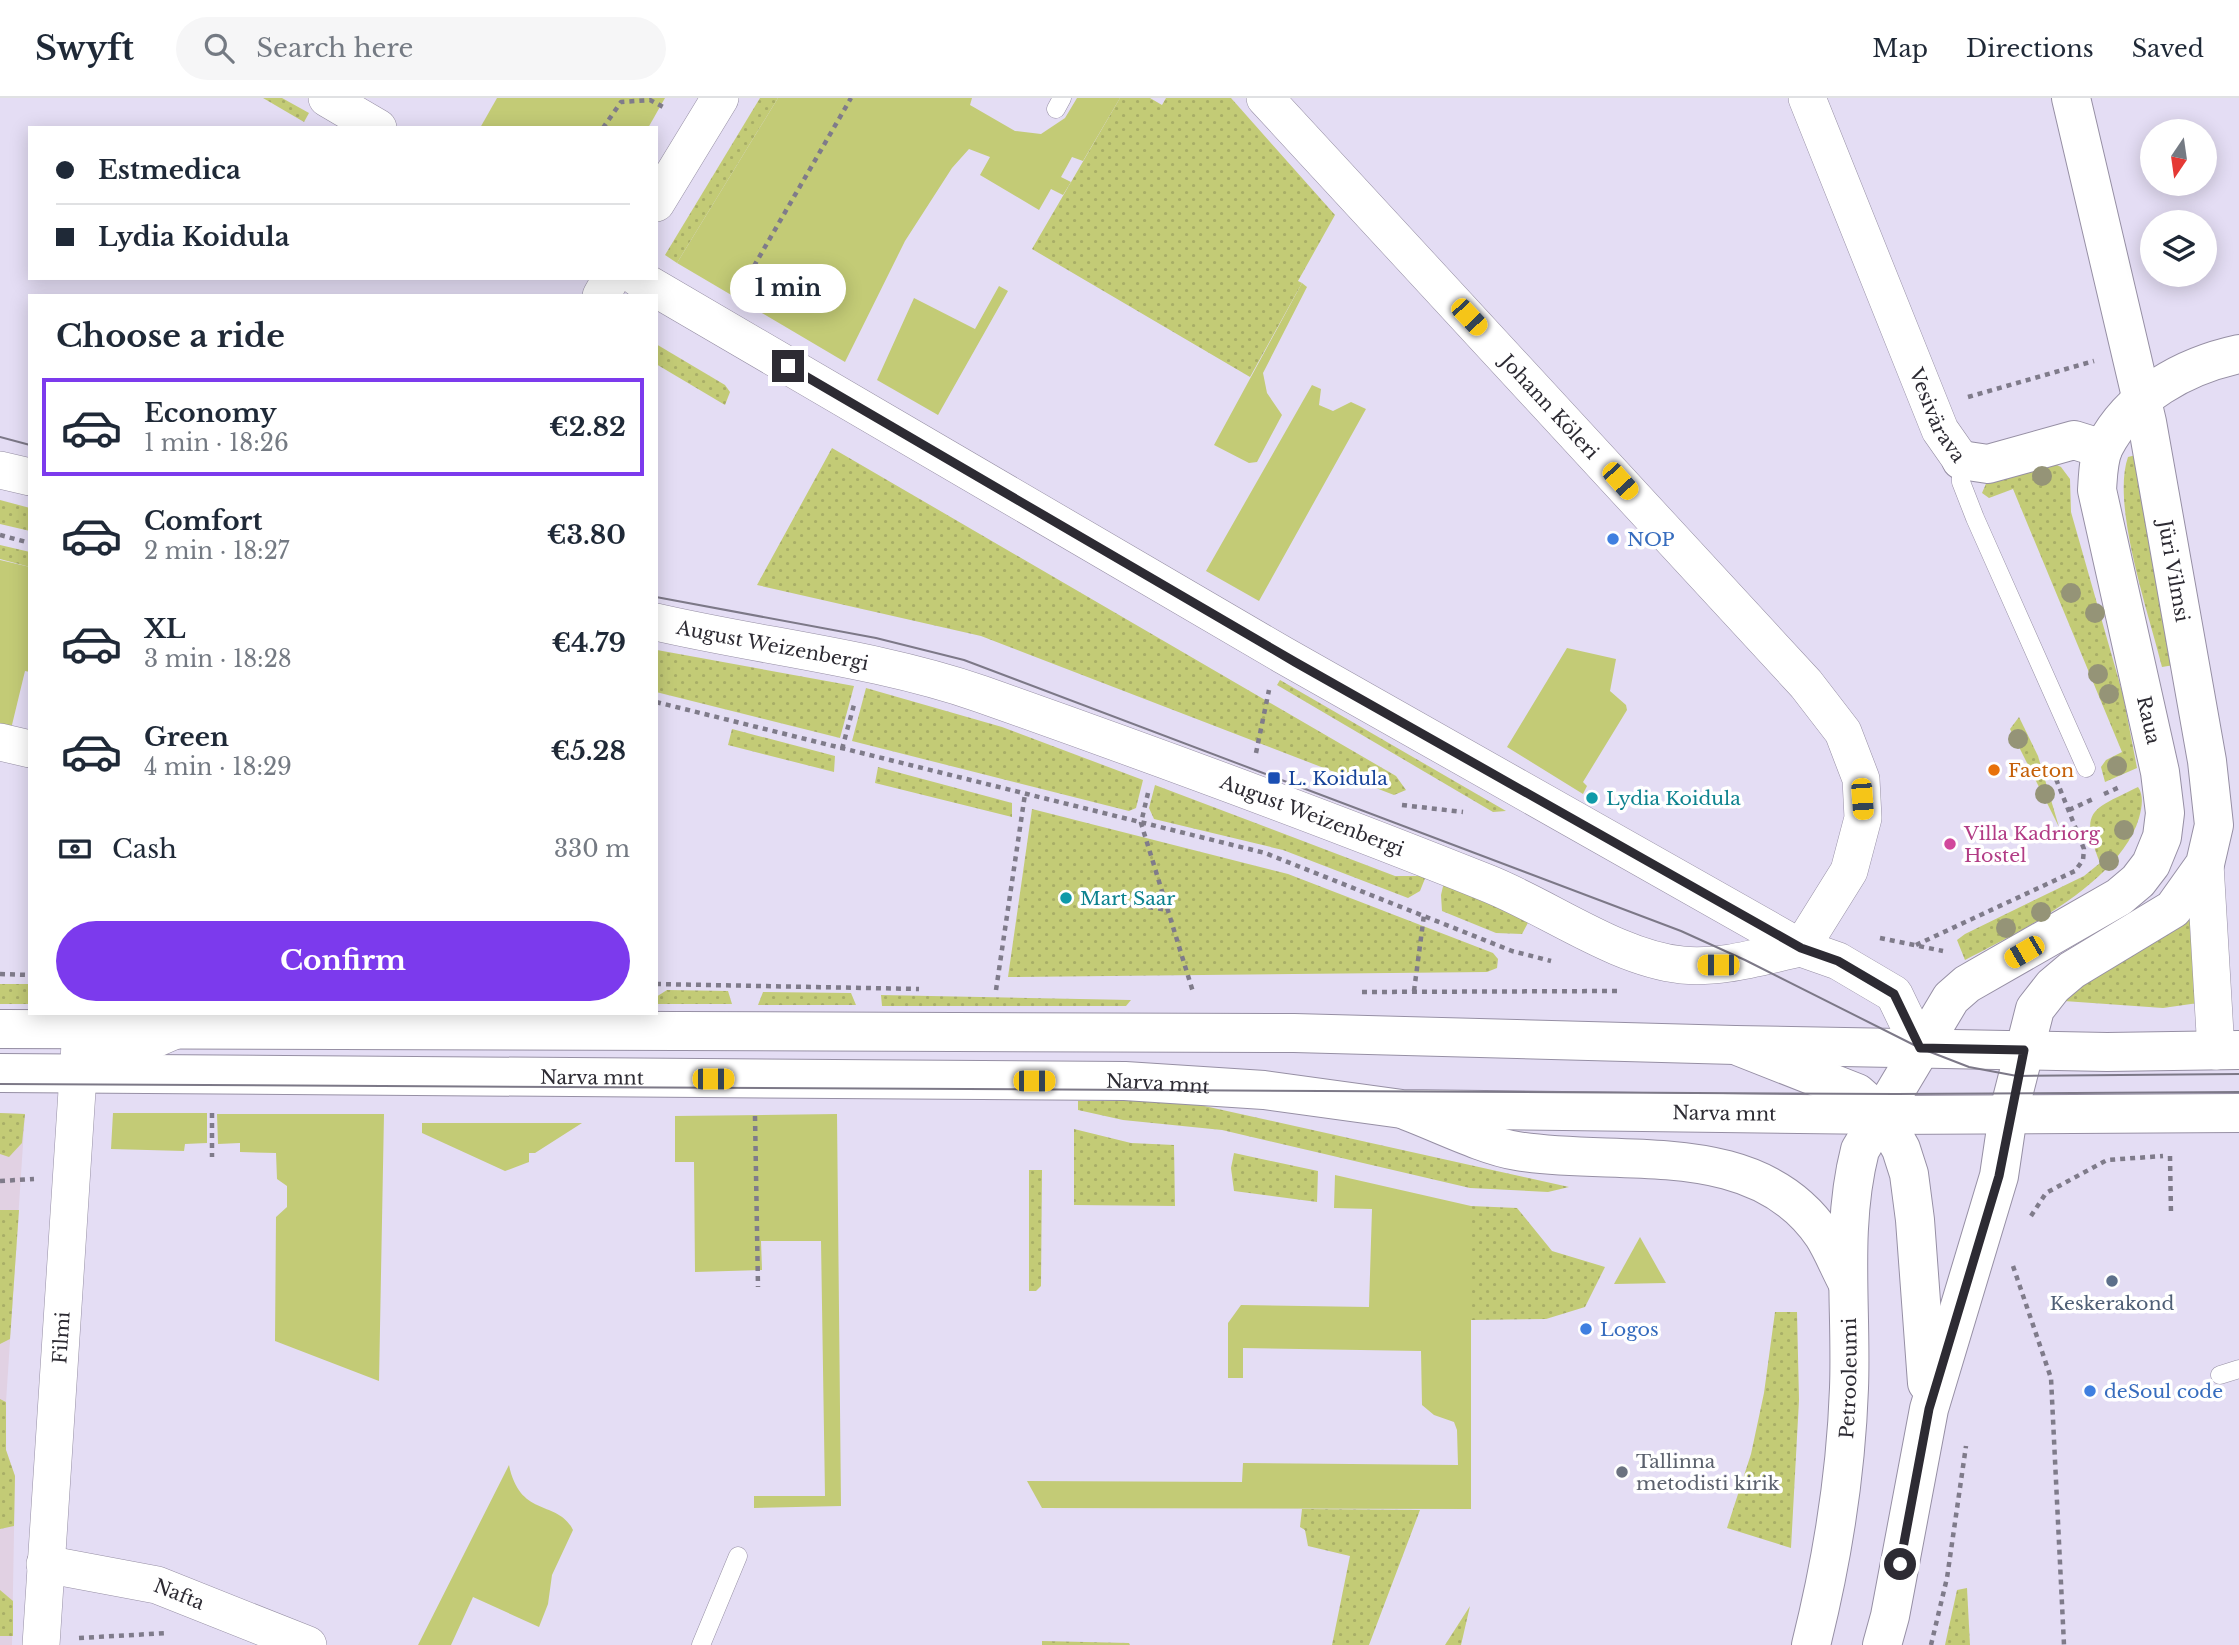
<!DOCTYPE html>
<html lang="en">
<head>
<meta charset="utf-8">
<style>
	:root { --surface:#fff; --page:#f6f6f7; --text:#1f2937; --muted:#747a83; --line:#e0e1e3; --accent:#7c3aed }
	body { margin:0; font-family:"Libre Baskerville",serif; background:var(--page); color:var(--text); height:100vh; display:flex; flex-direction:column; font-size:26px; white-space:nowrap }
	* { box-sizing:border-box; margin:0 }
	p { font-size:23px; color:var(--muted) }
	.icon { flex:none; width:38px; height:38px; fill:none; stroke:currentColor; stroke-width:2; stroke-linecap:round; stroke-linejoin:round }
	.map { position:relative; flex:1; overflow:hidden }
	.details { position:absolute; left:28px; top:196px; width:630px; height:721px; display:flex; flex-direction:column; background:var(--surface); border-radius:0px; box-shadow:0 4px 18px #0003 }
	.details>* { flex:none }
	.hud { position:absolute; left:28px; top:28px; width:630px; height:154px; border-radius:0px; box-shadow:0 4px 18px #0003; display:grid; align-content:center; height:154px; padding:0 28px; background:var(--surface) }
	.needle { width:46px; rotate:193deg }
	.buttons { position:absolute; left:2140px; top:21px; display:grid; gap:14px }
	.buttons a { display:grid; place-items:center; width:77px; height:77px; border-radius:50%; background:var(--surface); box-shadow:0 4px 18px #0003; font-size:35px }
	.end { position:absolute; width:32px; height:32px; margin:-16px; border:9px solid #2d2b33; background:#fff; box-shadow:0 0 0 4px #fff }
	.from { border-radius:50% }
	.bubble { position:absolute; height:49px; border-radius:24px; background:var(--surface); box-shadow:0 4px 18px #0003; font-size:23px; font-weight:800; line-height:49px; text-align:center }
	.car { position:absolute; width:21px; height:42px; margin:-21px -10px; border-radius:9px; box-shadow:0 0 5px 2px #0007; background:linear-gradient(#f5c518 24%,#345 0 40%,#f5c518 0 76%,#345 0 86%,#f5c518 0) }
	.hud b { display:flex; align-items:center; gap:24px; height:66px; font-size:26px }
	.hud b+b { border-top:2px solid var(--line) }
	.hud i { width:18px; height:18px; background:var(--text) }
	ul { padding:0; list-style:none }
	li { display:flex; align-items:center; gap:21px; height:98px; margin:0 14px 10px; padding:0 14px; border:4px solid transparent; border-radius:0px }
	li div { flex:1 }
	li b { display:block; font-size:26px }
	li em { font-style:normal; font-weight:800 }
	li.current { border-color:var(--accent) }
	li>.icon { width:63px; height:63px; stroke-width:1.5 }
	h2 { padding:0 28px; font-size:32px; line-height:84px }
	.pay { display:flex; align-items:center; gap:18px; height:77px; padding:0 28px; font-size:26px }
	.pay p { margin-inline-start:auto }
	.action { display:flex; gap:14px; margin-top:auto; padding:14px 28px }
	.action a { flex:1; height:80px; border-radius:42px; background:var(--accent); color:#fff; font-size:28px; font-weight:800; line-height:80px; text-align:center }
	header { display:flex; align-items:center; gap:42px; box-sizing:border-box; height:98px; padding:0 35px; background:var(--surface); border-bottom:2px solid var(--line) }
	header strong { font-size:33px }
	nav { display:flex; gap:38px; margin-inline-start:auto; font-size:24px }
	.search { width:490px; height:63px; background:var(--page); display:flex; align-items:center; gap:18px; box-sizing:border-box; padding:0 24px; border-radius:38px; color:var(--muted); font-size:26px }
	.map>svg:first-child { display:block }
	.commercial { fill:#e1d1e3 }
	.grass { fill:url(#grass-dots) }
	.green { fill:#c3cb76 }
	.lines { fill:none; stroke-linecap:round; stroke-linejoin:round }
	.service-casing { stroke:#968fa4; stroke-width:19 }
	.minor-casing { stroke:#968fa4; stroke-width:38 }
	.tertiary-casing { stroke:#968fa4; stroke-width:40 }
	.secondary-casing { stroke:#968fa4; stroke-width:40 }
	.path { stroke:#7f7b8a; stroke-width:4.5; stroke-dasharray:5 5; stroke-linecap:butt }
	.service { stroke:#fff; stroke-width:18 }
	.minor { stroke:#fff; stroke-width:37 }
	.tertiary { stroke:#fff; stroke-width:38 }
	.secondary { stroke:#fff; stroke-width:38 }
	.tram { stroke:#7c7887; stroke-width:2 }
	.tree { fill:#959477 }
	.route { stroke:#2d2b33; stroke-width:9 }
	.shop-dot { fill:#3f7fe0; stroke:#fff; stroke-width:2.5 }
	.food-dot { fill:#e8710a; stroke:#fff; stroke-width:2.5 }
	.transit-dot { fill:#1a4fb4; stroke:#fff; stroke-width:2.5 }
	.culture-dot { fill:#0f9aa8; stroke:#fff; stroke-width:2.5 }
	.hotel-dot { fill:#d1479c; stroke:#fff; stroke-width:2.5 }
	.service-dot { fill:#5c6f8a; stroke:#fff; stroke-width:2.5 }
	.worship-dot { fill:#6b7280; stroke:#fff; stroke-width:2.5 }
	.labels { text-anchor:middle; stroke-width:7; stroke-linejoin:round; paint-order:stroke }
	.street-label { font-size:19px; fill:#2d2b33; stroke:#fff }
	.shop-label { font-size:19px; fill:#366cbe; stroke:#fff; text-anchor:start }
	.food-label { font-size:19px; fill:#c56008; stroke:#fff; text-anchor:start }
	.transit-label { font-size:19px; fill:#164399; stroke:#fff; text-anchor:start }
	.culture-label { font-size:19px; fill:#0d838f; stroke:#fff; text-anchor:start }
	.hotel-label { font-size:19px; fill:#b23c85; stroke:#fff; text-anchor:start }
	.service-label { font-size:19px; fill:#4e5e75; stroke:#fff }
	.worship-label { font-size:19px; fill:#5b616d; stroke:#fff; text-anchor:start }
</style>
</head>
<body>
<header>
<strong>Swyft</strong>
<div class="search"><svg class="icon" aria-label="search" viewBox="0 0 24 24"><circle cx="10" cy="10" r="6"/><path d="M15 15l6 6"/></svg>Search here</div>
<nav><a>Map</a><a>Directions</a><a>Saved</a></nav>
</header>
<div class="map">
<svg width="2239" height="1547" viewBox="0 0 2239 1547">
	<defs>
		<pattern id="grass-dots" width="8" height="8" patternUnits="userSpaceOnUse" patternTransform="scale(1.75)"><rect width="8" height="8" fill="#c3cb76"/><path d="M2 2h.1M6 6h.1" fill="none" stroke="#a8ae67" stroke-width="1.8" stroke-linecap="round"/></pattern>
	</defs>
	<rect width="100%" height="100%" fill="#e4ddf4"/>
	<polygon class="commercial" points="0,1015 25,1016 6,1304 6,1352 15,1378 12,1547 0,1547"/>
	<g class="grass">
		<polygon points="263,0 282,0 309,15 304,24"/>
		<polygon points="760,0 778,0 677,165 665,157"/>
		<polygon points="1120,0 1150,0 1162,7 1166,0 1231,0 1335,117 1298,183 1302,185 1250,279 1032,151"/>
		<polygon points="656,246 725,287 730,294 725,307 656,266"/>
		<polygon points="832,350 1396,678 1406,692 1394,697 981,538 757,487"/>
		<path d="M2136 357 2174 567 2162 569C2149 516 2111 407 2128 359Z"/>
		<polygon points="2049,363 2061,369 2070,381 2071,414 2123,597 2137,670 2105,684 2101,669 2106,662 2122,654 2013,391 1989,400 1982,395 1988,381"/>
		<polygon points="0,402 30,410 30,433 0,426"/>
		<polygon points="0,447 30,454 30,469 0,461"/>
		<polygon points="657,552 854,588 840,640 656,594"/>
		<polygon points="1280,582 1506,713 1493,714 1277,587"/>
		<polygon points="866,590 1002,629 1143,682 1136,710 1129,713 852,643"/>
		<polygon points="2019,619 2038,658 2059,729 2010,631"/>
		<polygon points="732,631 835,658 834,674 728,647"/>
		<polygon points="878,669 1012,705 1012,719 875,685"/>
		<polygon points="1155,687 1395,778 1426,778 1420,793 1408,800 1283,752 1154,721 1149,710"/>
		<path d="M2138 689C2144 697 2142 710 2139 720 2120 784 2022 833 1965 862L1957 842 1965 836 2084 778 2100 765C2079 711 2092 712 2138 689Z"/>
		<polygon points="1032,711 1288,776 1493,855 1498,861 1497,870 1487,874 1008,879"/>
		<polygon points="1444,784 1530,821 1522,836 1496,835 1442,813 1441,797"/>
		<polygon points="2191,820 2198,905 2163,910 2064,903 2075,892"/>
		<rect x="0" y="886" width="30" height="20"/>
		<polygon points="667,892 728,893 732,906 656,906 656,899"/>
		<polygon points="763,894 851,895 856,907 758,907"/>
		<polygon points="881,897 1131,902 1126,908 882,908"/>
		<polygon points="1078,1003 1182,1003 1569,1089 1548,1094 1470,1090 1222,1032 1123,1022 1078,1012"/>
		<polygon points="0,1015 25,1016 22,1045 9,1059 0,1056"/>
		<polygon points="1074,1031 1131,1045 1174,1047 1175,1108 1074,1107"/>
		<polygon points="1234,1055 1318,1073 1317,1104 1234,1093 1231,1070"/>
		<polygon points="1029,1072 1042,1072 1041,1188 1036,1193 1029,1193"/>
		<polygon points="1471,1108 1517,1110 1552,1153 1605,1169 1585,1209 1546,1221 1471,1222"/>
		<polygon points="0,1112 19,1112 10,1241 0,1246"/>
		<polygon points="1775,1214 1797,1214 1799,1302 1791,1450 1727,1430 1751,1356 1764,1295"/>
		<polygon points="0,1301 6,1304 6,1352 15,1378 14,1428 0,1431"/>
		<polygon points="1302,1411 1420,1412 1369,1547 1332,1547 1350,1458 1308,1448 1305,1432 1300,1429"/>
		<polygon points="1967,1490 1970,1547 1945,1547 1957,1492"/>
		<polygon points="0,1492 13,1503 13,1538 0,1538"/>
		<polygon points="1470,1508 1461,1547 1445,1547"/>
		<polygon points="1042,1543 1129,1545 1130,1547 1042,1547"/>
	</g>
	<g class="green">
		<polygon points="497,0 665,0 648,30 480,30"/>
		<polygon points="778,0 972,0 970,7 1015,33 1041,36 1065,20 1077,0 1120,0 1083,63 1072,59 1061,79 1071,84 1063,97 1051,91 1039,112 980,77 990,59 969,51 952,70 905,143 845,264 677,165"/>
		<polygon points="1302,185 1307,189 1263,275 1267,295 1282,317 1257,364 1249,365 1214,347"/>
		<polygon points="999,188 1008,193 938,317 877,282 914,200 975,231"/>
		<polygon points="1312,287 1321,291 1319,307 1333,313 1351,304 1366,311 1259,503 1206,473"/>
		<polygon points="0,462 30,469 30,574 25,573 11,631 0,629"/>
		<polygon points="1567,550 1616,561 1610,593 1626,607 1627,612 1583,684 1587,688 1583,696 1507,649"/>
		<polygon points="113,1015 207,1015 207,1045 185,1046 184,1053 111,1051"/>
		<polygon points="217,1016 384,1016 379,1283 275,1243 276,1119 287,1109 287,1088 277,1081 276,1055 240,1054 240,1045 218,1046"/>
		<polygon points="837,1016 841,1408 754,1410 754,1398 825,1398 821,1143 761,1143 762,1172 695,1174 694,1064 675,1064 675,1018"/>
		<polygon points="422,1025 582,1025 535,1055 529,1055 529,1064 505,1073 422,1035"/>
		<polygon points="1335,1077 1471,1108 1471,1411 1042,1410 1027,1383 1242,1384 1243,1365 1458,1367 1457,1332 1454,1324 1434,1317 1422,1307 1421,1253 1243,1250 1243,1280 1228,1280 1228,1225 1241,1207 1369,1209 1372,1111 1334,1110"/>
		<polygon points="1640,1139 1666,1185 1614,1186"/>
		<path d="M509 1367C520 1421 558 1401 573 1432L552 1477 548 1506 539 1529 473 1499 451 1547H418Z"/>
	</g>
	<g class="lines">
		<g class="service-casing">
			<g id="service">
				<polyline points="1056,11 1062,0"/>
				<polyline points="1961,362 1961,384 1975,420 2086,670"/>
				<polyline points="2220,1277 2239,1271"/>
				<polyline points="701,1547 738,1458"/>
			</g>
		</g>
		<g class="minor-casing">
			<g id="minor">
				<polyline points="327,0 378,30"/>
				<path id="s1" d="M1265 0 1806 586 1843 634 1861 681 1863 720 1849 773 1801 850"/>
				<path id="s2" d="M1807 0 1940 332 1961 362"/>
				<polyline points="656,105 720,0"/>
				<polyline points="638,180 1283,557 1801,850 1838,863 1894,896 1920,950"/>
				<polyline points="601,198 611,180"/>
				<polyline points="0,372 30,379"/>
				<path id="s3" d="M656 524C764 549 877 560 981 596 1151 656 1320 718 1487 785 1548 809 1616 860 1682 867 1721 871 1762 858 1801 850"/>
				<polyline points="0,644 30,651"/>
				<polyline points="2205,766 2216,953"/>
				<polyline points="77,975 180,930"/>
				<path id="s4" d="M45 1466 157 1487 308 1547"/>
				<path id="s5" d="M41 1547 81 931"/>
			</g>
		</g>
		<g class="tertiary-casing">
			<g id="tertiary">
				<polyline points="1961,362 1988,366 2074,342 2103,351"/>
				<polyline points="1740,949 1857,995 1882,1017 1901,1051 1909,1076 1915,1122 1927,1285"/>
				<path d="M1407 1013C1439 1025 1485 1048 1517 1053 1618 1070 1755 1037 1823 1137 1832 1151 1839 1169 1847 1184"/>
				<path id="s6" d="M1811 1547C1832 1463 1846 1377 1849 1290 1852 1211 1840 1130 1860 1052L1951 900 1967 886 2119 799 2138 783 2151 766 2162 739 2165 715 2160 674 2097 392C2098 379 2098 362 2104 349 2131 297 2184 268 2239 256"/>
				<polyline points="1882,1547 1890,1518 1929,1311 1999,1078 2008,1017 2035,911 2053,888 2072,872 2173,811 2205,766 2214,727 2207,663 2147,324 2071,0"/>
			</g>
		</g>
		<g class="secondary-casing">
			<g id="secondary">
				<polyline points="0,931 1294,935 1735,947 2107,954 2239,952"/>
				<path id="s7" d="M0 975 1125 983 1264 992 1402 1011 1882 1017 2239 1015"/>
			</g>
		</g>
		<g class="path">
			<polyline points="603,30 621,4 650,2 667,11"/>
			<polyline points="739,194 851,0"/>
			<polyline points="1968,299 2094,263"/>
			<polyline points="0,437 30,445"/>
			<polyline points="656,604 1265,755 1512,853 1551,863"/>
			<polyline points="842,651 855,603"/>
			<polyline points="1256,655 1269,592"/>
			<polyline points="1148,695 1141,725 1193,894"/>
			<polyline points="2104,696 2122,688"/>
			<polyline points="1402,707 1463,714"/>
			<polyline points="2069,712 2093,701"/>
			<polyline points="1079,799 1168,812"/>
			<polyline points="1880,840 1943,853"/>
			<polyline points="1916,847 2075,773 2083,762 2084,751 2056,681"/>
			<polyline points="0,876 30,877"/>
			<polyline points="656,886 919,891"/>
			<polyline points="996,892 1025,696"/>
			<polyline points="1414,893 1424,817"/>
			<polyline points="1362,894 1619,893"/>
			<polyline points="212,1015 212,1059"/>
			<polyline points="755,1018 758,1189"/>
			<polyline points="2170,1058 2171,1117"/>
			<polyline points="0,1083 34,1081"/>
			<polyline points="2031,1118 2046,1095 2107,1062 2163,1058"/>
			<polyline points="2013,1168 2051,1280 2064,1547"/>
			<polyline points="79,1540 168,1535"/>
			<polyline points="1931,1547 1947,1480 1966,1348"/>
		</g>
		<use href="#service" class="service"/>
		<use href="#minor" class="minor"/>
		<use href="#tertiary" class="tertiary"/>
		<use href="#secondary" class="secondary"/>
		<g class="tram">
			<polyline points="0,339 30,347"/>
			<polyline points="656,499 876,540 964,562 1681,833 1745,862 1920,950 1969,969 2017,978 2239,976"/>
			<polyline points="0,986 1896,996 2239,994"/>
		</g>
	</g>
	<g class="tree">
		<circle cx="2042" cy="378" r="10"/>
		<circle cx="2071" cy="495" r="10"/>
		<circle cx="2095" cy="515" r="10"/>
		<circle cx="2098" cy="576" r="10"/>
		<circle cx="2109" cy="596" r="10"/>
		<circle cx="2018" cy="641" r="10"/>
		<circle cx="2117" cy="668" r="10"/>
		<circle cx="2045" cy="696" r="10"/>
		<circle cx="2124" cy="732" r="10"/>
		<circle cx="2109" cy="763" r="10"/>
		<circle cx="2041" cy="814" r="10"/>
		<circle cx="2006" cy="830" r="10"/>
	</g>
	<g class="lines">
		<polyline class="route" points="788,268 1295,564 1801,850 1838,863 1894,896 1920,950 2024,952 1999,1078 1929,1311 1900,1466"/>
	</g>
	<g class="shop-dot">
		<circle cx="1613" cy="441" r="7"/>
		<circle cx="1586" cy="1231" r="7"/>
		<circle cx="2090" cy="1293" r="7"/>
	</g>
	<circle class="food-dot" cx="1994" cy="672" r="7"/>
	<rect class="transit-dot" x="1267" y="673" width="14" height="14" rx="3.5"/>
	<g class="culture-dot">
		<circle cx="1592" cy="700" r="7"/>
		<circle cx="1066" cy="800" r="7"/>
	</g>
	<circle class="hotel-dot" cx="1950" cy="746" r="7"/>
	<circle class="service-dot" cx="2112" cy="1183" r="7"/>
	<circle class="worship-dot" cx="1622" cy="1374" r="7"/>
	<g class="labels">
		<g class="street-label">
			<text dy="7" stroke="none"><textPath href="#s1" startOffset="420">Johann Köleri</textPath></text>
			<text dy="7" stroke="none"><textPath href="#s2" startOffset="343">Vesivärava</textPath></text>
			<text transform="translate(2174 473) rotate(80)" y="7">Jüri Vilmsi</text>
			<text dy="7" stroke="none"><textPath href="#s3" startOffset="119">August Weizenbergi</textPath></text>
			<text transform="translate(2149 622) rotate(77)" y="7">Raua</text>
			<text dy="7" stroke="none"><textPath href="#s3" startOffset="686">August Weizenbergi</textPath></text>
			<text dy="7" stroke="none"><textPath href="#s7" startOffset="592">Narva mnt</textPath></text>
			<text dy="7" stroke="none"><textPath href="#s7" startOffset="1158">Narva mnt</textPath></text>
			<text dy="7" stroke="none"><textPath href="#s7" startOffset="1726">Narva mnt</textPath></text>
			<text dy="7" stroke="none"><textPath href="#s5" startOffset="308">Filmi</textPath></text>
			<text dy="7" stroke="none"><textPath href="#s6" startOffset="270">Petrooleumi</textPath></text>
			<text dy="7" stroke="none"><textPath href="#s4" startOffset="138">Nafta</textPath></text>
		</g>
		<g class="shop-label">
			<text x="1627" y="448">NOP</text>
			<text x="1600" y="1238">Logos</text>
			<text x="2104" y="1300">deSoul code</text>
		</g>
		<g class="food-label">
			<text x="2008" y="679">Faeton</text>
		</g>
		<g class="transit-label">
			<text x="1288" y="687">L. Koidula</text>
		</g>
		<g class="culture-label">
			<text x="1606" y="707">Lydia Koidula</text>
			<text x="1080" y="807">Mart Saar</text>
		</g>
		<g class="hotel-label">
			<text x="1964" y="742">Villa Kadriorg<tspan x="1964" dy="22">Hostel</tspan></text>
		</g>
		<g class="service-label">
			<text x="2112" y="1212">Keskerakond</text>
		</g>
		<g class="worship-label">
			<text x="1636" y="1370">Tallinna<tspan x="1636" dy="22">metodisti kirik</tspan></text>
		</g>
	</g>
</svg>
<div class="buttons">
<a><svg class="needle" viewBox="-14 -14 28 28"><path d="M0-13l5 13h-10z" fill="#e53935"/><path d="M0 13l5-13h-10z" fill="#747a83"/></svg></a>
<a><svg class="icon" aria-label="layers" viewBox="0 0 24 24"><path d="M12 4l9 5-9 5-9-5zM3 14l9 5 9-5"/></svg></a>
</div>
<i class="end from" style="left:1900px;top:1466px"></i>
<i class="end" style="left:788px;top:268px"></i>
<div class="bubble" style="left:730px;top:166px;width:116px">1 min</div>
<i class="car" style="left:1469px;top:219px;rotate:137deg"></i>
<i class="car" style="left:1620px;top:383px;rotate:138deg"></i>
<i class="car" style="left:1862px;top:701px;rotate:176deg"></i>
<i class="car" style="left:2024px;top:854px;rotate:240deg"></i>
<i class="car" style="left:1718px;top:867px;rotate:270deg"></i>
<i class="car" style="left:713px;top:981px;rotate:90deg"></i>
<i class="car" style="left:1034px;top:983px;rotate:90deg"></i>
<div class="hud">
<b><i class="from"></i>Estmedica</b>
<b><i></i>Lydia Koidula</b>
</div>
<section class="details">
<h2>Choose a ride</h2>
<ul>
<li class="current"><svg class="icon" aria-label="car" viewBox="0 0 24 24"><path d="M5 17H2v-5l4-1 3-4h7l3 4 3 1v5h-3M9 17h6M6 11h13"/><circle cx="7" cy="17" r="2"/><circle cx="17" cy="17" r="2"/></svg><div><b>Economy</b><p>1 min · 18:26</p></div><em>€2.82</em></li>
<li><svg class="icon" aria-label="car" viewBox="0 0 24 24"><path d="M5 17H2v-5l4-1 3-4h7l3 4 3 1v5h-3M9 17h6M6 11h13"/><circle cx="7" cy="17" r="2"/><circle cx="17" cy="17" r="2"/></svg><div><b>Comfort</b><p>2 min · 18:27</p></div><em>€3.80</em></li>
<li><svg class="icon" aria-label="car" viewBox="0 0 24 24"><path d="M5 17H2v-5l4-1 3-4h7l3 4 3 1v5h-3M9 17h6M6 11h13"/><circle cx="7" cy="17" r="2"/><circle cx="17" cy="17" r="2"/></svg><div><b>XL</b><p>3 min · 18:28</p></div><em>€4.79</em></li>
<li><svg class="icon" aria-label="car" viewBox="0 0 24 24"><path d="M5 17H2v-5l4-1 3-4h7l3 4 3 1v5h-3M9 17h6M6 11h13"/><circle cx="7" cy="17" r="2"/><circle cx="17" cy="17" r="2"/></svg><div><b>Green</b><p>4 min · 18:29</p></div><em>€5.28</em></li>
</ul>
<div class="pay"><svg class="icon" aria-label="cash" viewBox="0 0 24 24"><path d="M3 7h18v10H3z"/><circle cx="12" cy="12" r="2"/></svg>Cash<p>330 m</p></div>
<div class="action"><a>Confirm</a></div>
</section>
</div>
</body>
</html>
